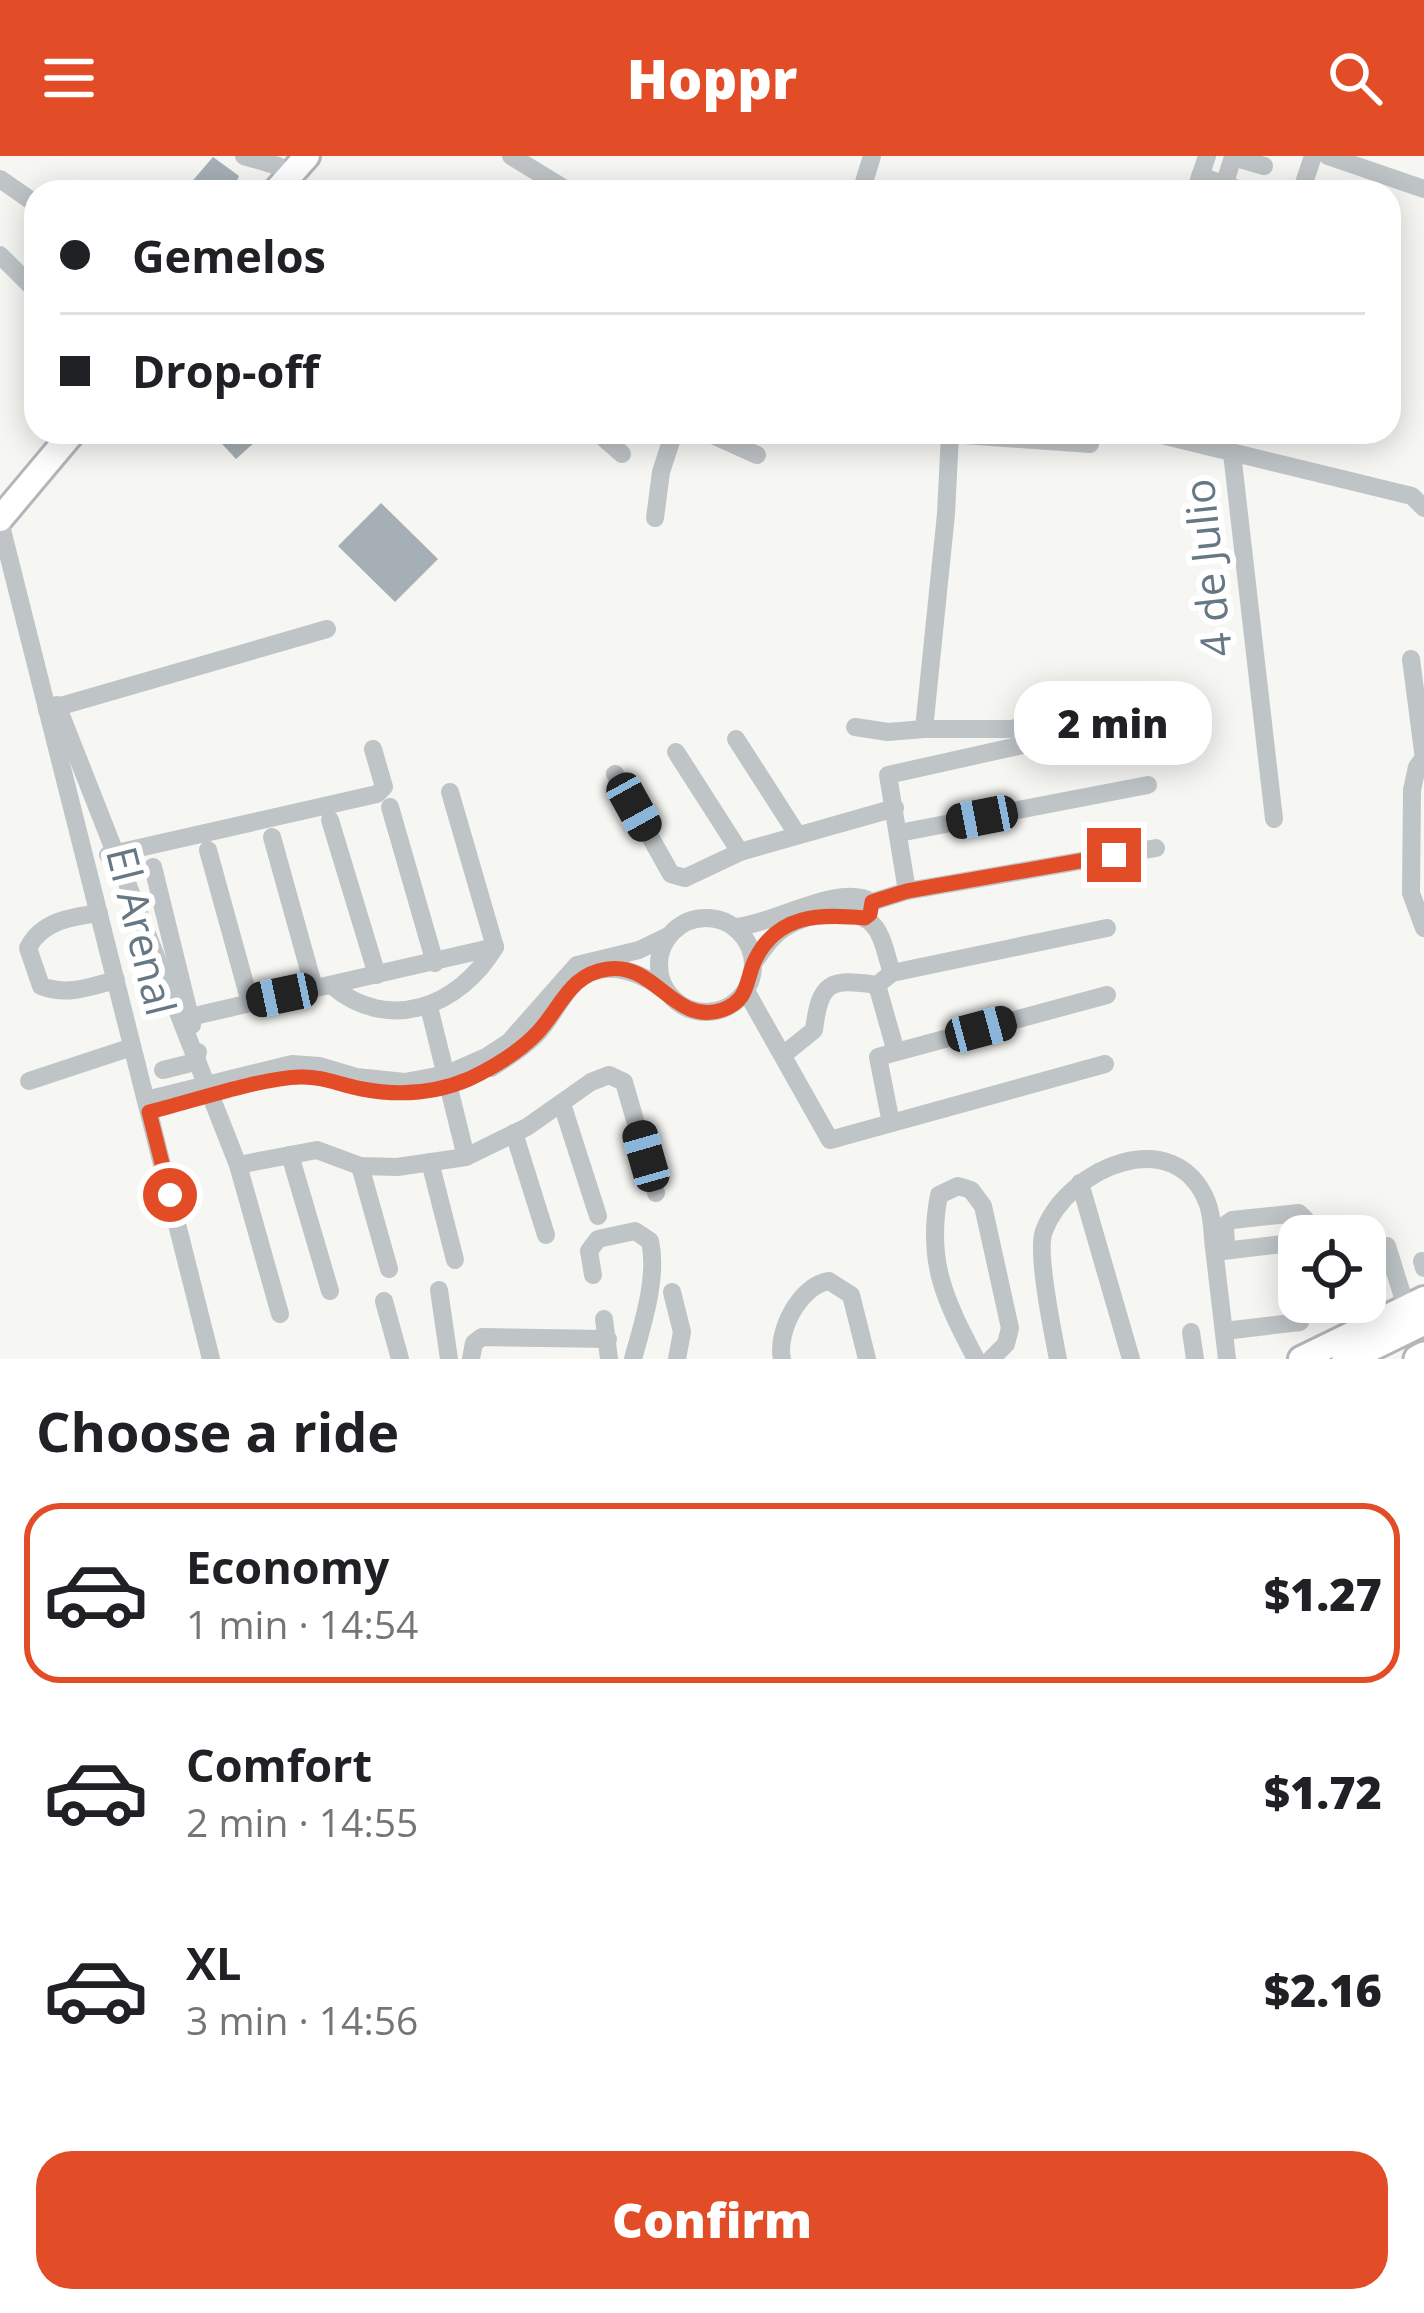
<!DOCTYPE html>
<html lang="en">
<head>
<meta charset="utf-8">
<style>
	:root { --surface:#fff; --page:#f2f2f2; --text:#202124; --muted:#757577; --line:#e0e0e0; --accent:#e24c27 }
	body { margin:0; font-family:"Open Sans",sans-serif; background:var(--page); color:var(--text); height:100vh; display:flex; flex-direction:column; font-size:45px; white-space:nowrap }
	* { box-sizing:border-box; margin:0 }
	p { font-size:39px; color:var(--muted) }
	.icon { flex:none; width:66px; height:66px; fill:none; stroke:currentColor; stroke-width:2; stroke-linecap:round; stroke-linejoin:round }
	.map { position:relative; height:1203px; overflow:hidden }
	.details { display:flex; flex-direction:column; background:var(--surface); flex:1 }
	.details>* { flex:none }
	.hud { position:absolute; left:24px; top:24px; width:1377px; height:264px; border-radius:36px; box-shadow:0 6px 30px #0003; display:grid; align-content:center; height:264px; padding:0 36px; background:var(--surface) }
	.fabs { position:absolute; left:1278px; top:1059px; display:grid; gap:24px }
	.fabs a { display:grid; place-items:center; width:108px; height:108px; border-radius:24px; background:var(--surface); box-shadow:0 6px 30px #0003; font-size:60px }
	.end { position:absolute; width:54px; height:54px; margin:-27px; border:15px solid #e24c27; background:#fff; box-shadow:0 0 0 6px #fff }
	.from { border-radius:50% }
	.bubble { position:absolute; height:84px; border-radius:36px; background:var(--surface); box-shadow:0 6px 30px #0003; font-size:39px; font-weight:800; line-height:84px; text-align:center }
	.car { position:absolute; width:36px; height:72px; margin:-36px -18px; border-radius:15px; box-shadow:0 0 9px 3px #0007; background:linear-gradient(#222 24%,#8ab4d8 0 40%,#222 0 76%,#8ab4d8 0 86%,#222 0) }
	.hud b { display:flex; align-items:center; gap:42px; height:114px; font-size:45px }
	.hud b+b { border-top:3px solid var(--line) }
	.hud i { width:30px; height:30px; background:var(--text) }
	ul { padding:0; list-style:none }
	li { display:flex; align-items:center; gap:36px; height:180px; margin:0 24px 18px; padding:0 12px; border:6px solid transparent; border-radius:36px }
	li div { flex:1 }
	li b { display:block; font-size:45px }
	li em { font-style:normal; font-weight:800 }
	li.selected { border-color:var(--accent) }
	li>.icon { width:108px; height:108px; stroke-width:1.5 }
	h2 { padding:0 36px; font-size:54px; line-height:144px }
	.cta { display:flex; gap:24px; margin-top:auto; padding:24px 36px }
	.cta a { flex:1; height:138px; border-radius:36px; background:var(--accent); color:#fff; font-size:48px; font-weight:800; line-height:138px; text-align:center }
	header { display:flex; justify-content:space-between; align-items:center; height:156px; padding:0 36px; background:var(--accent); color:#fff; font-size:54px; font-weight:800 }
	.map>svg:first-child { display:block }
	.building { fill:#a6afb5 }
	.lines { fill:none; stroke-linecap:round; stroke-linejoin:round }
	.major-casing { stroke:#b1b6ba; stroke-width:30 }
	.highway-casing { stroke:#b3b7ba; stroke-width:33 }
	.minor { stroke:#bfc4c7; stroke-width:18 }
	.major { stroke:#fff; stroke-width:24 }
	.highway { stroke:#fff; stroke-width:27 }
	.route { stroke:#e24c27; stroke-width:15 }
	.labels { text-anchor:middle; stroke-width:12; stroke-linejoin:round; paint-order:stroke }
	.street-label { font-size:42px; fill:#657884; stroke:#fff }
</style>
</head>
<body>
<header><svg class="icon" aria-label="menu" viewBox="0 0 24 24"><path d="M4 6h16M4 12h16M4 18h16"/></svg>Hoppr<svg class="icon" aria-label="search" viewBox="0 0 24 24"><circle cx="10" cy="10" r="6"/><path d="M15 15l6 6"/></svg></header>
<div class="map">
<svg width="1424" height="1203" viewBox="0 0 1424 1203">
	<rect width="100%" height="100%" fill="#f6f6f3"/>
	<g class="building">
		<polygon points="213,1 239,20 232,36 183,36"/>
		<polygon points="211,276 266,276 236,303"/>
		<polygon points="381,347 438,403 395,446 338,390"/>
	</g>
	<g class="lines">
		<g class="major-casing">
			<g id="major">
				<polyline points="275,36 307,0"/>
				<polyline points="0,363 73,276"/>
				<polyline points="1301,1203 1424,1143"/>
			</g>
		</g>
		<g class="highway-casing">
			<g id="highway">
				<polyline points="1346,1203 1424,1165"/>
				<polyline points="1418,1203 1424,1200"/>
			</g>
		</g>
		<g class="minor">
			<polyline points="244,0 278,10"/>
			<polyline points="511,0 570,36"/>
			<polyline points="1328,0 1424,33"/>
			<polyline points="1200,20 1247,36"/>
			<polyline points="0,23 36,48"/>
			<polyline points="861,36 872,0"/>
			<polyline points="1195,36 1207,0"/>
			<polyline points="1222,36 1233,1 1264,10"/>
			<polyline points="1301,36 1313,0"/>
			<polyline points="0,99 36,135"/>
			<polyline points="597,276 622,298"/>
			<polyline points="706,276 757,299"/>
			<polyline points="1149,276 1412,340 1424,352"/>
			<polyline points="950,278 1090,288"/>
			<polyline points="1232,297 1274,663"/>
			<polyline points="655,362 661,316 674,276"/>
			<polyline points="0,366 211,1203"/>
			<polyline points="1411,503 1424,603"/>
			<polyline points="57,549 238,1009 280,1158"/>
			<polyline points="47,554 327,473"/>
			<polyline points="855,571 888,576 924,573 946,358 950,278 940,276"/>
			<polyline points="924,573 1011,573 1108,553"/>
			<polyline points="736,583 797,678"/>
			<polyline points="676,596 740,696"/>
			<polyline points="1423,603 1417,611 1412,634 1411,737 1424,772"/>
			<polyline points="615,618 671,718 685,722 740,696 895,652"/>
			<polyline points="450,636 495,791"/>
			<polyline points="390,651 435,807"/>
			<polyline points="330,664 377,819"/>
			<polyline points="899,677 1148,629"/>
			<polyline points="272,681 314,832"/>
			<polyline points="208,694 250,846"/>
			<polyline points="108,699 377,638 384,631 373,593"/>
			<polyline points="153,711 192,869"/>
			<polyline points="907,735 888,619 1139,563"/>
			<path d="M99 757C71 761 41 765 28 792L41 830C67 840 90 831 116 824"/>
			<circle cx="706" cy="809" r="47"/>
			<path d="M735 771C773 769 838 726 872 746L907 735 1156 692"/>
			<path d="M754 806C763 794 772 779 786 771 807 758 848 749 869 765 884 777 886 801 892 817"/>
			<path d="M331 829C388 878 459 851 495 791"/>
			<polyline points="877,829 896,896"/>
			<polyline points="746,835 830,984 1105,908"/>
			<polyline points="429,851 466,1001"/>
			<polyline points="190,861 495,791"/>
			<path d="M783 899 814 874C820 826 829 822 877 829L892 817 1107 772"/>
			<path d="M491 912C507 902 523 892 537 878 550 864 558 846 571 831 599 799 636 814 665 834"/>
			<polyline points="163,914 195,906 198,896"/>
			<polyline points="29,925 132,891"/>
			<polyline points="146,944 292,908 319,910 356,921 405,926 447,918 486,901 509,886 577,809 639,794 668,780"/>
			<polyline points="562,948 598,1060"/>
			<polyline points="891,967 878,901 1107,839"/>
			<polyline points="514,977 546,1079"/>
			<polyline points="290,999 330,1135"/>
			<polyline points="430,1006 455,1104"/>
			<polyline points="238,1009 317,994 360,1010 397,1011 466,1001 527,971 591,926 609,919 624,926 656,1037"/>
			<polyline points="360,1010 389,1113"/>
			<polyline points="1080,1027 1131,1203"/>
			<polyline points="1226,1090 1225,1069 1232,1064 1299,1057 1306,1064 1306,1080"/>
			<polyline points="1387,1090 1406,1151"/>
			<polyline points="1215,1096 1299,1086"/>
			<polyline points="1422,1105 1424,1112"/>
			<polyline points="1365,1114 1392,1107"/>
			<path d="M593 1119 589 1095 598 1083 635 1075 650 1085C658 1121 643 1167 633 1203"/>
			<polyline points="439,1134 449,1203"/>
			<polyline points="672,1136 682,1176 677,1203"/>
			<polyline points="384,1145 400,1203"/>
			<polyline points="1351,1146 1359,1174"/>
			<polyline points="604,1163 609,1203"/>
			<polyline points="1224,1175 1300,1166"/>
			<polyline points="1191,1176 1195,1203"/>
			<polyline points="471,1203 474,1187 482,1181 608,1183"/>
			<path d="M782 1203C776 1176 800 1129 829 1125L851 1139 867 1203"/>
			<path d="M976 1203C945 1144 926 1106 939 1039L958 1030 971 1034 983 1050 1010 1172 1006 1188 991 1203"/>
			<path d="M1058 1203C1053 1178 1036 1095 1044 1075 1068 1011 1175 966 1207 1046 1213 1060 1212 1078 1214 1092 1218 1129 1223 1166 1227 1203"/>
		</g>
		<use href="#major" class="major"/>
		<use href="#highway" class="highway"/>
	</g>
	<g class="lines">
		<path class="route" d="M170 1039 149 956C190 946 260 922 300 921 322 920 340 929 362 933 399 940 434 938 469 923 494 911 518 897 537 877 561 852 569 818 608 813 655 806 675 870 722 854 750 844 745 825 755 804 778 757 821 758 865 762L870 758 872 746 907 735 1114 699"/>
	</g>
	<g class="labels">
		<g class="street-label">
			<text transform="translate(1208 412) rotate(-96)" y="15">4 de Julio</text>
			<text transform="translate(141 775) rotate(76)" y="15">El Arenal</text>
		</g>
	</g>
</svg>
<div class="fabs">
<a><svg class="icon" aria-label="locate" viewBox="0 0 24 24"><circle cx="12" cy="12" r="6"/><path d="M12 2v4M12 18v4M2 12h4M18 12h4"/></svg></a>
</div>
<i class="end from" style="left:170px;top:1039px"></i>
<i class="end" style="left:1114px;top:699px"></i>
<div class="bubble" style="left:1014px;top:525px;width:198px">2 min</div>
<i class="car" style="left:634px;top:651px;rotate:151deg"></i>
<i class="car" style="left:982px;top:661px;rotate:259deg"></i>
<i class="car" style="left:282px;top:839px;rotate:258deg"></i>
<i class="car" style="left:981px;top:873px;rotate:75deg"></i>
<i class="car" style="left:646px;top:1000px;rotate:344deg"></i>
<div class="hud">
<b><i class="from"></i>Gemelos</b>
<b><i></i>Drop-off</b>
</div>
</div>
<section class="details">
<h2>Choose a ride</h2>
<ul>
<li class="selected"><svg class="icon" aria-label="car" viewBox="0 0 24 24"><path d="M5 17H2v-5l4-1 3-4h7l3 4 3 1v5h-3M9 17h6M6 11h13"/><circle cx="7" cy="17" r="2"/><circle cx="17" cy="17" r="2"/></svg><div><b>Economy</b><p>1 min · 14:54</p></div><em>$1.27</em></li>
<li><svg class="icon" aria-label="car" viewBox="0 0 24 24"><path d="M5 17H2v-5l4-1 3-4h7l3 4 3 1v5h-3M9 17h6M6 11h13"/><circle cx="7" cy="17" r="2"/><circle cx="17" cy="17" r="2"/></svg><div><b>Comfort</b><p>2 min · 14:55</p></div><em>$1.72</em></li>
<li><svg class="icon" aria-label="car" viewBox="0 0 24 24"><path d="M5 17H2v-5l4-1 3-4h7l3 4 3 1v5h-3M9 17h6M6 11h13"/><circle cx="7" cy="17" r="2"/><circle cx="17" cy="17" r="2"/></svg><div><b>XL</b><p>3 min · 14:56</p></div><em>$2.16</em></li>
</ul>
<div class="cta"><a>Confirm</a></div>
</section>
</body>
</html>
